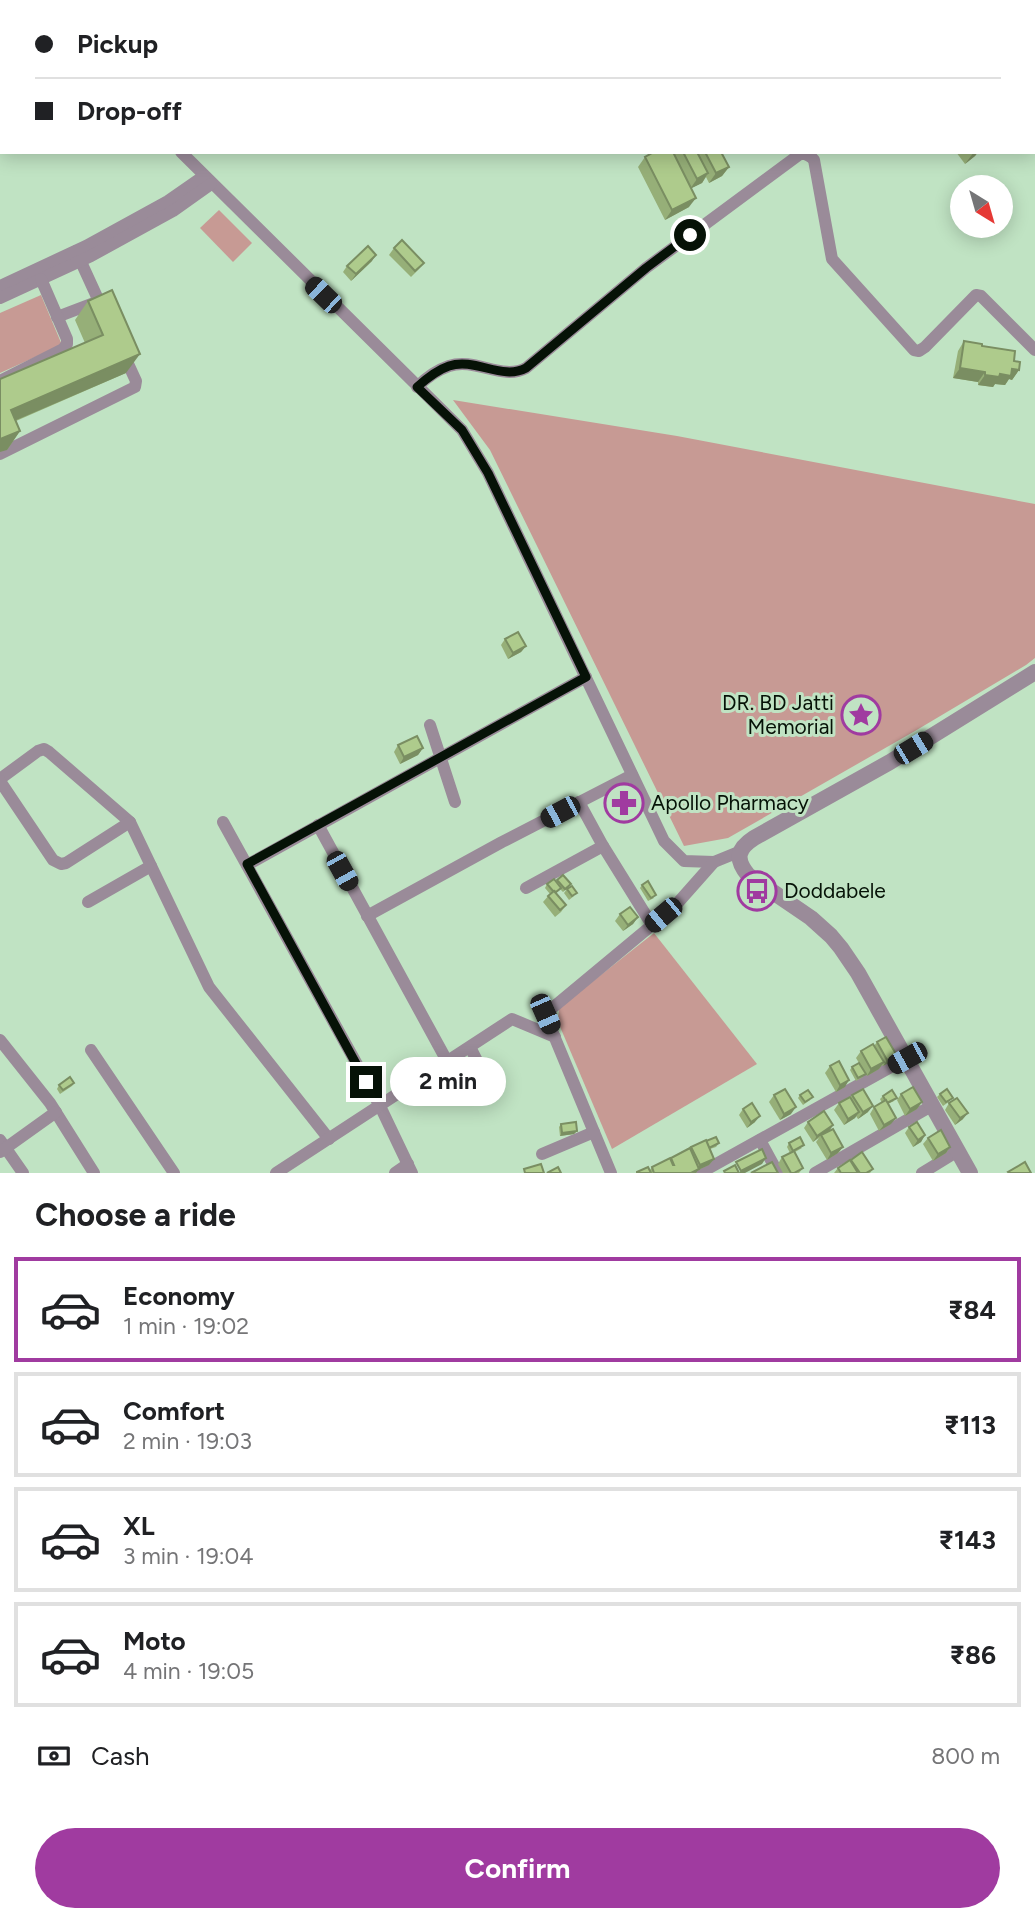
<!DOCTYPE html>
<html lang="en">
<head>
<meta charset="utf-8">
<style>
	:root { --surface:#fff; --page:#f2f2f2; --text:#202124; --muted:#757577; --line:#e0e0e0; --accent:#a03ba0 }
	body { margin:0; font-family:Figtree,sans-serif; background:var(--page); color:var(--text); height:100vh; display:flex; flex-direction:column; font-size:26px; white-space:nowrap }
	* { box-sizing:border-box; margin:0 }
	p { font-size:23px; color:var(--muted) }
	.icon { flex:none; width:38px; height:38px; fill:none; stroke:currentColor; stroke-width:2; stroke-linecap:round; stroke-linejoin:round }
	.map { position:relative; height:1173px; overflow:hidden }
	.details { display:flex; flex-direction:column; background:var(--surface); flex:1 }
	.details>* { flex:none }
	.guide { position:absolute; left:0px; top:0px; width:1036px; height:154px; box-shadow:0 4px 18px #0003; display:grid; align-content:center; height:154px; padding:0 35px; background:var(--surface) }
	.needle { width:46px; rotate:143deg }
	.controls { position:absolute; left:950px; top:175px; display:grid; gap:14px }
	.controls a { display:grid; place-items:center; width:63px; height:63px; border-radius:50%; background:var(--surface); box-shadow:0 4px 18px #0003; font-size:35px }
	.end { position:absolute; width:32px; height:32px; margin:-16px; border:9px solid #061207; background:#fff; box-shadow:0 0 0 4px #fff }
	.from { border-radius:50% }
	.bubble { position:absolute; height:49px; border-radius:24px; background:var(--surface); box-shadow:0 4px 18px #0003; font-size:23px; font-weight:700; line-height:49px; text-align:center }
	.car { position:absolute; width:21px; height:42px; margin:-21px -10px; border-radius:9px; box-shadow:0 0 5px 2px #0007; background:linear-gradient(#222 24%,#8ab4d8 0 40%,#222 0 76%,#8ab4d8 0 86%,#222 0) }
	.guide b { display:flex; align-items:center; gap:24px; height:66px; font-size:26px }
	.guide b+b { border-top:2px solid var(--line) }
	.guide i { width:18px; height:18px; background:var(--text) }
	ul { padding:0; list-style:none }
	li { display:flex; align-items:center; gap:21px; height:105px; margin:0 14px 10px; padding:0 21px; border:4px solid var(--line); border-radius:0px }
	li div { flex:1 }
	li b { display:block; font-size:26px }
	li em { font-style:normal; font-weight:700 }
	li.on { border-color:var(--accent) }
	li>.icon { width:63px; height:63px; stroke-width:1.5 }
	h2 { padding:0 35px; font-size:32px; line-height:84px }
	.pay { display:flex; align-items:center; gap:18px; height:77px; padding:0 35px; font-size:26px }
	.pay p { margin-inline-start:auto }
	.cta { display:flex; gap:14px; margin-top:auto; padding:14px 35px }
	.cta a { flex:1; height:80px; border-radius:42px; background:var(--accent); color:#fff; font-size:28px; font-weight:700; line-height:80px; text-align:center }
	.map>svg:first-child { display:block }
	.green { fill:#c79a94 }
	.lines { fill:none; stroke-linecap:round; stroke-linejoin:round }
	.minor { stroke:#9a8b99; stroke-width:12 }
	.tertiary { stroke:#9a8b99; stroke-width:16 }
	.wall { fill:#96af78 }
	.shaded-wall { fill:#7a8e62 }
	.building { fill:#aecb8c; stroke:#7a8e62; stroke-width:2 }
	.route { stroke:#061207; stroke-width:9 }
	.labels { text-anchor:middle; stroke-width:6; stroke-linejoin:round; paint-order:stroke }
	.poi-label { font-size:21px; fill:#061207; stroke:#c0e3c3; text-anchor:start }
</style>
</head>
<body>
<div class="map">
<svg width="1035" height="1173" viewBox="0 0 1035 1173">
	<rect width="100%" height="100%" fill="#c0e3c3"/>
	<g class="green">
		<polygon points="219,210 252,243 233,262 200,228"/>
		<polygon points="41,295 62,345 0,373 0,313"/>
		<polygon points="453,400 677,436 1035,504 1035,658 1026,665 915,731 728,838 684,846 490,450"/>
		<polygon points="654,933 757,1064 612,1149 558,1022 559,1008"/>
	</g>
	<g class="lines">
		<g class="minor">
			<polyline points="30,0 32,2"/>
			<polyline points="119,0 120,2"/>
			<polyline points="242,0 247,2"/>
			<polyline points="694,0 696,2"/>
			<polyline points="69,2 70,0"/>
			<polyline points="190,2 198,0"/>
			<polyline points="181,152 462,430 488,473 664,841 684,861 714,862 741,851"/>
			<polyline points="810,152 811,157 814,160 832,259 914,350 919,351 925,347 976,295 981,296 1035,350"/>
			<polyline points="76,251 103,310"/>
			<polyline points="0,286 86,246 168,201 204,176"/>
			<polyline points="0,298 91,256 173,211 211,184"/>
			<polyline points="57,317 99,301"/>
			<polyline points="0,381 63,349 67,344 67,339 41,279"/>
			<path d="M417 387C426 378 437 370 449 366 475 357 502 381 526 368L646 268 800 154H805L811 157"/>
			<polyline points="0,454 135,387 136,381 124,355"/>
			<polyline points="430,725 455,802"/>
			<polyline points="0,779 38,751 44,749 49,752 130,822 209,987 329,1139"/>
			<polyline points="0,781 53,860 61,864 66,863 130,822"/>
			<polyline points="579,802 603,846 652,925"/>
			<polyline points="223,822 380,1106 412,1173"/>
			<polyline points="318,825 447,1061"/>
			<polyline points="247,865 586,677"/>
			<polyline points="526,888 603,846"/>
			<polyline points="88,902 151,866"/>
			<polyline points="367,916 502,842 632,775"/>
			<polyline points="0,1040 50,1103 94,1173"/>
			<polyline points="470,1047 491,1088"/>
			<polyline points="91,1050 174,1173"/>
			<polyline points="0,1140 23,1173"/>
			<polyline points="760,1140 778,1173"/>
			<polyline points="0,1152 56,1112"/>
			<polyline points="542,1154 594,1132"/>
			<polyline points="276,1173 512,1019 555,1037"/>
			<polyline points="395,1173 408,1164"/>
			<polyline points="611,1173 545,1014 675,906 714,862"/>
			<polyline points="700,1173 907,1058"/>
			<polyline points="815,1173 933,1105"/>
			<polyline points="922,1173 958,1151"/>
		</g>
		<path class="tertiary" d="M970 1173 858 973 841 948 831 936 811 918 748 875C735 859 737 849 754 838L890 762 1035 672"/>
	</g>
	<g class="wall">
		<polygon points="858,0 913,0 914,2 894,2 894,0 893,2 856,2"/>
		<polygon points="654,152 721,152 729,167 722,176 709,183 706,177 702,183 691,188 689,207 665,220 638,167 645,157"/>
		<polygon points="956,152 978,152 975,156 965,164"/>
		<polygon points="394,248 424,263 419,269 411,277 389,255"/>
		<polygon points="372,261 351,281 343,272 347,266"/>
		<polygon points="88,301 126,373 16,421 20,431 7,450 0,379 85,343 75,320"/>
		<polygon points="964,341 982,346 1014,361 1019,370 1012,380 1009,379 1005,385 995,384 993,387 978,385 978,382 953,378 958,351"/>
		<polygon points="505,639 526,646 521,652 508,659 501,645"/>
		<polygon points="398,745 423,748 418,755 400,764 394,752"/>
		<polygon points="563,875 569,887 563,892 560,889 556,893 566,905 561,912 555,917 543,902 550,894 545,888 547,884 556,882"/>
		<polygon points="642,885 654,898 648,901 640,888"/>
		<polygon points="567,889 574,896 569,900 564,893"/>
		<polygon points="620,914 638,917 633,924 623,931 615,921"/>
		<polygon points="877,1042 892,1061 883,1066 882,1065 879,1069 867,1076 863,1070 863,1077 856,1081 850,1070 852,1067 859,1063 856,1058 861,1051 874,1046"/>
		<polygon points="830,1066 845,1087 836,1092 825,1073"/>
		<polygon points="74,1083 72,1086 60,1094 57,1089 59,1085"/>
		<polygon points="901,1094 922,1102 917,1109 905,1116 897,1100"/>
		<polygon points="940,1094 950,1101 943,1106 937,1097"/>
		<polygon points="774,1095 791,1114 780,1120 769,1102"/>
		<polygon points="800,1095 810,1100 803,1105 798,1098"/>
		<polygon points="852,1095 868,1112 858,1119 856,1116 855,1118 844,1125 834,1110 839,1103 850,1098"/>
		<polygon points="883,1096 894,1101 888,1104 891,1124 879,1131 870,1114 874,1107 882,1103 880,1099"/>
		<polygon points="949,1103 963,1119 955,1125 945,1110"/>
		<polygon points="743,1109 755,1122 747,1128 739,1115"/>
		<polygon points="808,1122 833,1125 829,1131 843,1147 838,1153 827,1160 816,1142 819,1138 813,1142 804,1128"/>
		<polygon points="561,1124 577,1131 574,1134 560,1136 559,1127"/>
		<polygon points="909,1127 925,1135 921,1142 913,1147 905,1133"/>
		<polygon points="928,1138 950,1147 946,1153 933,1161 923,1144"/>
		<polygon points="706,1141 719,1143 716,1147 710,1149 714,1159 709,1165 698,1170 696,1173 636,1173 650,1170 652,1167 670,1159 690,1149 691,1147"/>
		<polygon points="789,1143 802,1148 795,1152 803,1168 799,1173 783,1173 778,1164 782,1157 790,1153 787,1147"/>
		<polygon points="851,1160 873,1169 870,1173 834,1173 838,1168"/>
	</g>
	<g class="shaded-wall">
		<polygon points="2,8 2,19 0,20 0,10"/>
		<polygon points="2,63 2,75 0,76 0,64"/>
		<polygon points="2,115 2,126 0,127 0,116"/>
		<polygon points="974,152 978,152 975,156 965,164"/>
		<polygon points="729,167 722,176 709,183 716,173"/>
		<polygon points="708,173 702,183 690,189 697,179"/>
		<polygon points="696,198 689,207 665,220 672,210"/>
		<polygon points="376,255 372,261 351,281 356,274"/>
		<polygon points="140,354 126,373 0,427 11,410"/>
		<polygon points="960,368 985,372 978,382 953,378"/>
		<polygon points="1012,369 1019,370 1012,380 1009,379 1005,385 995,384 993,387 978,385 985,375"/>
		<polygon points="20,431 7,450 0,452 0,439"/>
		<polygon points="526,646 521,652 508,659 513,653"/>
		<polygon points="423,748 418,755 400,764 404,757"/>
		<polygon points="638,917 633,924 623,931 628,925"/>
		<polygon points="896,1054 892,1061 883,1066 887,1060"/>
		<polygon points="884,1062 879,1069 867,1076 871,1069"/>
		<polygon points="849,1080 845,1087 836,1092 840,1085"/>
		<polygon points="922,1102 917,1109 905,1116 910,1109"/>
		<polygon points="873,1106 868,1112 858,1119 863,1112"/>
		<polygon points="796,1107 791,1114 780,1120 784,1114"/>
		<polygon points="859,1112 855,1118 844,1125 848,1119"/>
		<polygon points="968,1113 963,1119 955,1125 960,1118"/>
		<polygon points="760,1116 755,1122 747,1128 751,1122"/>
		<polygon points="896,1118 891,1124 879,1131 884,1125"/>
		<polygon points="833,1125 829,1131 821,1135 813,1142 817,1136"/>
		<polygon points="577,1131 574,1134 560,1136 562,1133"/>
		<polygon points="925,1135 921,1142 913,1147 918,1140"/>
		<polygon points="843,1147 838,1153 827,1160 831,1153"/>
		<polygon points="950,1147 946,1153 933,1161 938,1154"/>
		<polygon points="766,1158 762,1164 745,1173 739,1173 741,1171"/>
		<polygon points="714,1159 709,1165 698,1170 696,1173 691,1173 696,1171 700,1165"/>
	</g>
	<g class="building">
		<polygon points="0,0 15,0 12,2 2,2 2,6"/>
		<polygon points="858,0 891,0 888,2 859,2"/>
		<polygon points="902,0 913,0 914,2 903,2"/>
		<polygon points="2,30 2,63 0,64 0,31"/>
		<polygon points="2,87 2,115 0,116 0,88"/>
		<polygon points="654,152 673,152 696,198 672,210 645,157"/>
		<polygon points="683,152 697,152 708,173 697,179"/>
		<polygon points="705,152 721,152 729,167 716,173"/>
		<polygon points="402,240 424,263 415,271 394,248"/>
		<polygon points="368,246 376,255 356,274 347,266"/>
		<polygon points="112,290 140,354 11,410 20,431 0,439 0,379 103,335 88,301"/>
		<polygon points="964,341 982,344 982,346 1015,351 1014,361 1020,362 1019,370 1012,369 1011,376 1000,374 999,377 985,375 985,372 960,368"/>
		<polygon points="518,632 526,646 513,653 505,639"/>
		<polygon points="417,736 423,748 404,757 398,745"/>
		<polygon points="563,875 571,884 565,889 557,880"/>
		<polygon points="554,879 561,888 556,892 554,891 553,891 547,884"/>
		<polygon points="648,881 656,895 651,898 642,885"/>
		<polygon points="572,886 577,893 572,896 567,889"/>
		<polygon points="554,891 566,905 560,910 548,896"/>
		<polygon points="630,907 638,917 628,925 620,914"/>
		<polygon points="886,1037 896,1054 887,1060 877,1042"/>
		<polygon points="873,1044 884,1062 871,1069 861,1051"/>
		<polygon points="839,1061 849,1080 840,1085 830,1066"/>
		<polygon points="859,1063 866,1074 858,1078 852,1067"/>
		<polygon points="70,1077 74,1083 63,1090 59,1085"/>
		<polygon points="913,1087 922,1102 910,1109 901,1094"/>
		<polygon points="785,1089 796,1107 784,1114 774,1095"/>
		<polygon points="863,1089 873,1106 863,1112 852,1095"/>
		<polygon points="947,1089 953,1098 946,1102 940,1094"/>
		<polygon points="808,1090 813,1097 805,1102 800,1095"/>
		<polygon points="892,1090 897,1098 887,1103 883,1096"/>
		<polygon points="850,1097 859,1112 848,1119 839,1103"/>
		<polygon points="957,1098 968,1113 960,1118 949,1103"/>
		<polygon points="886,1100 896,1118 884,1125 874,1107"/>
		<polygon points="752,1103 760,1116 751,1122 743,1109"/>
		<polygon points="824,1111 833,1125 817,1136 808,1122"/>
		<polygon points="576,1122 577,1131 562,1133 561,1124"/>
		<polygon points="917,1122 925,1135 918,1140 909,1127"/>
		<polygon points="833,1129 843,1147 831,1153 821,1135"/>
		<polygon points="941,1130 950,1147 938,1154 928,1138"/>
		<polygon points="716,1137 719,1143 709,1148 706,1141"/>
		<polygon points="800,1137 804,1145 793,1151 789,1143"/>
		<polygon points="706,1140 714,1159 700,1165 691,1147"/>
		<polygon points="690,1148 699,1169 691,1173 654,1173 652,1167 670,1158 673,1165 674,1165 671,1158"/>
		<polygon points="762,1149 766,1158 741,1171 736,1162"/>
		<polygon points="794,1151 803,1168 794,1173 791,1173 782,1157"/>
		<polygon points="862,1152 873,1169 866,1173 860,1173 851,1160"/>
		<polygon points="850,1160 858,1173 841,1173 838,1168"/>
		<polygon points="772,1162 778,1173 751,1173"/>
		<polygon points="1025,1162 1031,1173 1009,1173 1008,1172"/>
		<polygon points="541,1164 544,1173 525,1173 524,1169"/>
		<polygon points="735,1165 739,1173 725,1173 724,1171"/>
		<polygon points="558,1167 561,1173 547,1173"/>
		<polygon points="648,1167 651,1173 637,1173 637,1172"/>
	</g>
	<g class="lines">
		<path class="route" d="M366 1082 247 864 586 677 488 473 462 430 417 387C426 379 437 370 449 366 475 357 502 381 526 368L646 268 690 235"/>
	</g>
	<defs>
		<g id="sight-ring" transform="scale(2.0125)"><circle r="9.5" fill="#c0e3c3" stroke="#a03ba0" stroke-width="1.5"/><path d="M0-6L1.8-2.2L6-1.7L2.9 1.2L3.7 5.4L0 3.3L-3.7 5.4L-2.9 1.2L-6-1.7L-1.8-2.2Z" fill="#a03ba0"/></g>
		<g id="pharmacy-ring" transform="scale(2.0125)"><circle r="9.5" fill="#c0e3c3" stroke="#a03ba0" stroke-width="1.5"/><path d="M-2-6h4v4h4v4h-4v4h-4v-4h-4v-4h4Z" fill="#a03ba0"/></g>
		<g id="bus-ring" transform="scale(2.0125)"><circle r="9.5" fill="#c0e3c3" stroke="#a03ba0" stroke-width="1.5"/><path d="M-5-6H5V4H4V6H2V4H-2V6H-4V4H-5ZM-3.5-4V0h7V-4ZM-3.5 1.2v1.5H-2V1.2ZM2 1.2v1.5H3.5V1.2Z" fill="#a03ba0"/></g>
	</defs>
	<g fill-rule="evenodd">
		<use href="#sight-ring" x="861" y="715"/>
		<use href="#pharmacy-ring" x="624" y="803"/>
		<use href="#bus-ring" x="757" y="891"/>
	</g>
	<g class="labels">
		<g class="poi-label">
			<text x="834" y="710" text-anchor="end">DR. BD Jatti<tspan x="834" dy="24">Memorial</tspan></text>
			<text x="651" y="810">Apollo Pharmacy</text>
			<text x="784" y="898">Doddabele</text>
		</g>
	</g>
</svg>
<div class="controls">
<a><svg class="needle" viewBox="-14 -14 28 28"><path d="M0-13l5 13h-10z" fill="#e53935"/><path d="M0 13l5-13h-10z" fill="#757577"/></svg></a>
</div>
<i class="end from" style="left:690px;top:235px"></i>
<i class="end" style="left:366px;top:1082px"></i>
<div class="bubble" style="left:390px;top:1057px;width:116px">2 min</div>
<i class="car" style="left:323px;top:295px;rotate:314deg"></i>
<i class="car" style="left:913px;top:748px;rotate:59deg"></i>
<i class="car" style="left:560px;top:812px;rotate:242deg"></i>
<i class="car" style="left:342px;top:871px;rotate:151deg"></i>
<i class="car" style="left:663px;top:915px;rotate:230deg"></i>
<i class="car" style="left:545px;top:1014px;rotate:156deg"></i>
<i class="car" style="left:907px;top:1058px;rotate:241deg"></i>
<div class="guide">
<b><i class="from"></i>Pickup</b>
<b><i></i>Drop-off</b>
</div>
</div>
<section class="details">
<h2>Choose a ride</h2>
<ul>
<li class="on"><svg class="icon" aria-label="car" viewBox="0 0 24 24"><path d="M5 17H2v-5l4-1 3-4h7l3 4 3 1v5h-3M9 17h6M6 11h13"/><circle cx="7" cy="17" r="2"/><circle cx="17" cy="17" r="2"/></svg><div><b>Economy</b><p>1 min · 19:02</p></div><em>₹84</em></li>
<li><svg class="icon" aria-label="car" viewBox="0 0 24 24"><path d="M5 17H2v-5l4-1 3-4h7l3 4 3 1v5h-3M9 17h6M6 11h13"/><circle cx="7" cy="17" r="2"/><circle cx="17" cy="17" r="2"/></svg><div><b>Comfort</b><p>2 min · 19:03</p></div><em>₹113</em></li>
<li><svg class="icon" aria-label="car" viewBox="0 0 24 24"><path d="M5 17H2v-5l4-1 3-4h7l3 4 3 1v5h-3M9 17h6M6 11h13"/><circle cx="7" cy="17" r="2"/><circle cx="17" cy="17" r="2"/></svg><div><b>XL</b><p>3 min · 19:04</p></div><em>₹143</em></li>
<li><svg class="icon" aria-label="car" viewBox="0 0 24 24"><path d="M5 17H2v-5l4-1 3-4h7l3 4 3 1v5h-3M9 17h6M6 11h13"/><circle cx="7" cy="17" r="2"/><circle cx="17" cy="17" r="2"/></svg><div><b>Moto</b><p>4 min · 19:05</p></div><em>₹86</em></li>
</ul>
<div class="pay"><svg class="icon" aria-label="cash" viewBox="0 0 24 24"><path d="M3 7h18v10H3z"/><circle cx="12" cy="12" r="2"/></svg>Cash<p>800 m</p></div>
<div class="cta"><a>Confirm</a></div>
</section>
</body>
</html>
